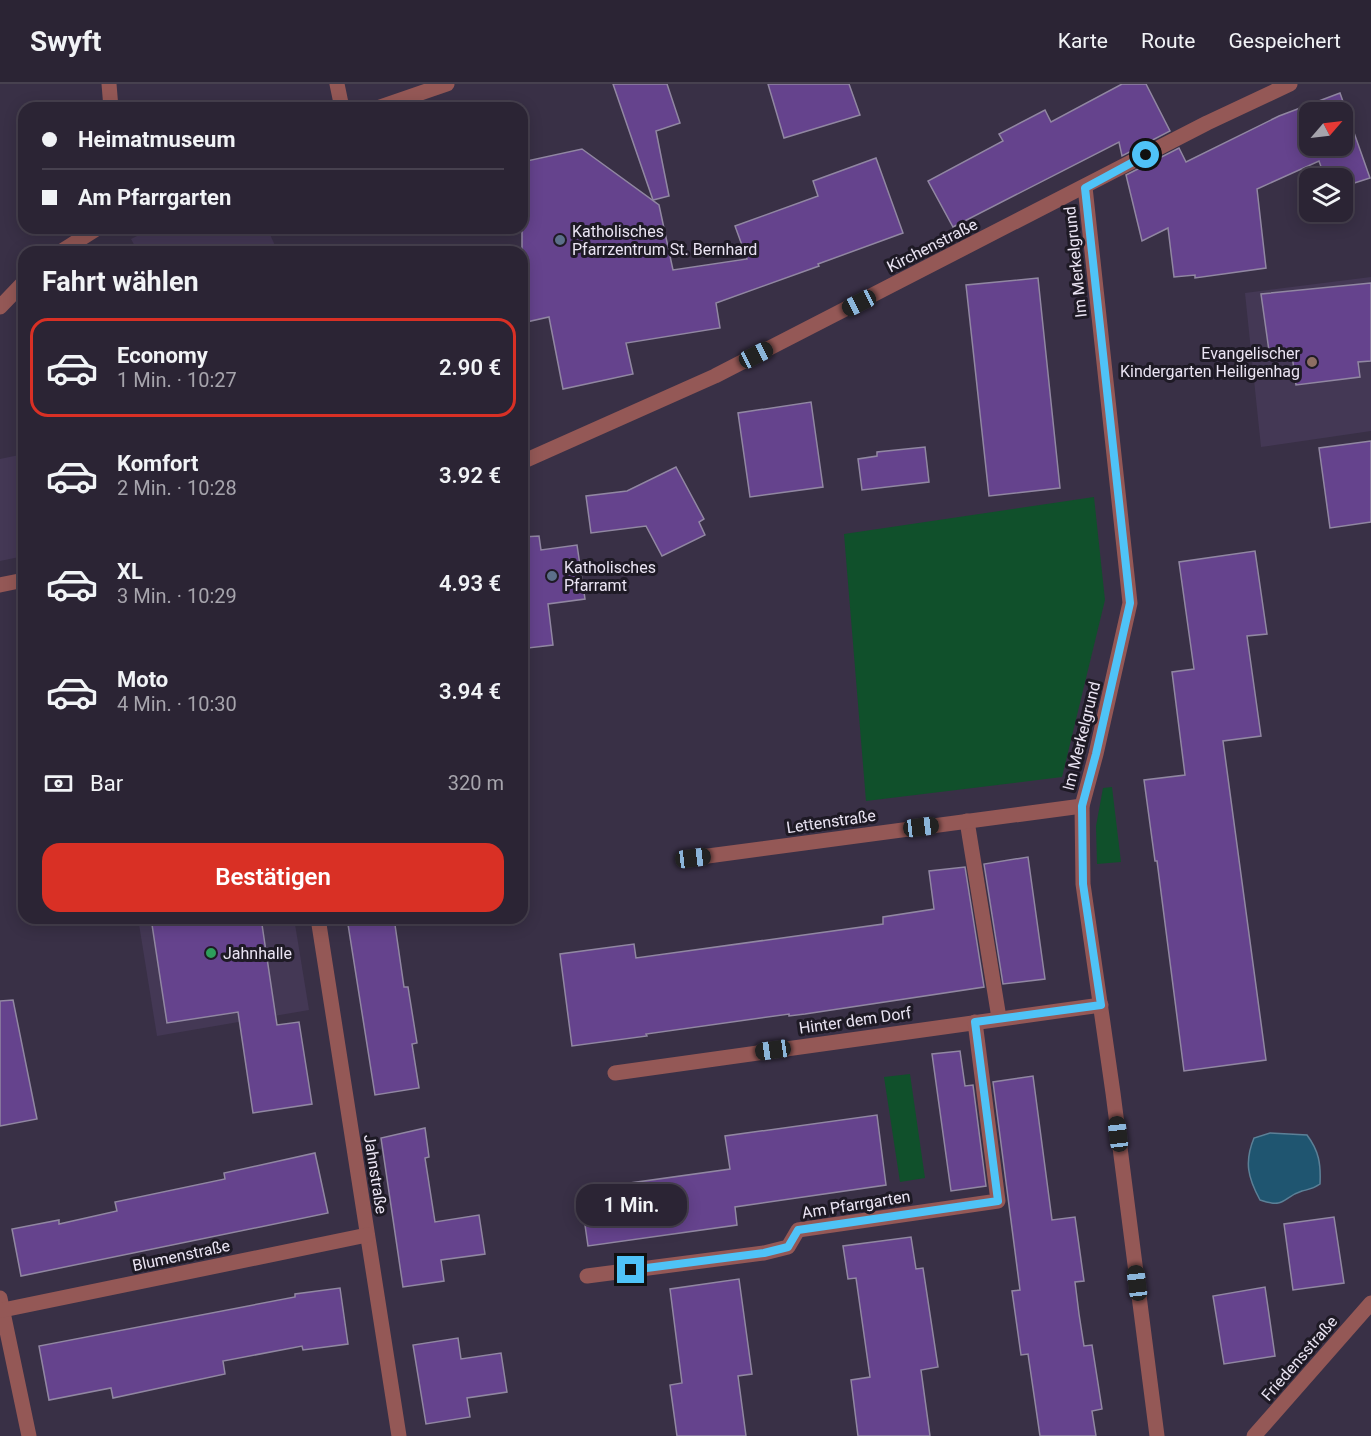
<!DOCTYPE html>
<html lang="de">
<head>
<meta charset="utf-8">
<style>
	:root { --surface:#2b2434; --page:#373040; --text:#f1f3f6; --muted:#a6a4ac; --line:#47414f; --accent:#d93025 }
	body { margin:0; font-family:Roboto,sans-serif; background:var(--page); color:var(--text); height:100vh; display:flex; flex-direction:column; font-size:22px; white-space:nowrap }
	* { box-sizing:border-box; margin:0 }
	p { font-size:20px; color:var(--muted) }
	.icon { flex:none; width:33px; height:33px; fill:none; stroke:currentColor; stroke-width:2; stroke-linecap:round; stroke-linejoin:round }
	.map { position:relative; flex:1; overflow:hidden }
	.drawer { position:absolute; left:18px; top:162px; width:510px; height:678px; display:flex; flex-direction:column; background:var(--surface); border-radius:18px; box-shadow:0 3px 15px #0003,0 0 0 2px var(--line) }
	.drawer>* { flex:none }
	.hud { position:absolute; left:18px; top:18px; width:510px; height:132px; border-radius:18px; box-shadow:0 3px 15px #0003,0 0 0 2px var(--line); display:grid; align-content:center; height:132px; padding:0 24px; background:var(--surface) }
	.needle { width:39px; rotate:62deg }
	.buttons { position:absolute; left:1299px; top:18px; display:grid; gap:12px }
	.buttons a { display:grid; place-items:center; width:54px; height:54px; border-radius:12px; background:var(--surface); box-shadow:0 3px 15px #0003,0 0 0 2px var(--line); font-size:30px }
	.end { position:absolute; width:27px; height:27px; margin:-14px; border:8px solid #4fc3f7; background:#111; box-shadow:0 0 0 3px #111 }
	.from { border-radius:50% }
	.bubble { position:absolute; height:42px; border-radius:18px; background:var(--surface); box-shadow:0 3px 15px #0003,0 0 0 2px var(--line); font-size:20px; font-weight:600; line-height:42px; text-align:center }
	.car { position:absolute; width:18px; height:36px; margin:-18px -9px; border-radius:8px; box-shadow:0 0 4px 2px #0007; background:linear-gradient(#222 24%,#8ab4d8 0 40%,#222 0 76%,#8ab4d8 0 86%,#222 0) }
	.hud b { display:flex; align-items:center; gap:21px; height:57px; font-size:22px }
	.hud b+b { border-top:2px solid var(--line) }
	.hud i { width:15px; height:15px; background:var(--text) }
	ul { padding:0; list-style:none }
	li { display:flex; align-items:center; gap:18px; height:99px; margin:0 12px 9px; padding:0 12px; border:3px solid transparent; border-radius:18px }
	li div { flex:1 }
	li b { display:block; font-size:22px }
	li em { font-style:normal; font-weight:600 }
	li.active { border-color:var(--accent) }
	li>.icon { width:54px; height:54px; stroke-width:1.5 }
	h2 { padding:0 24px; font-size:27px; line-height:72px }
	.pay { display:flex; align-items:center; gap:15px; height:66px; padding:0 24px; font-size:22px }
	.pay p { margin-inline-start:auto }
	.action { display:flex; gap:12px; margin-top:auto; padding:12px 24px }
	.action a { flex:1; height:69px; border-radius:18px; background:var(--accent); color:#fff; font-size:24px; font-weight:600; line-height:69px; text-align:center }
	header { display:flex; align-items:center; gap:36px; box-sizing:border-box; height:84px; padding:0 30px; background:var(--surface); border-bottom:2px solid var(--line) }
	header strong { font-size:28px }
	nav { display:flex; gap:33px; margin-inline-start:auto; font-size:21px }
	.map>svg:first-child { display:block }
	.built { fill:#443855 }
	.green { fill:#10502b }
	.water { fill:#1f5570; stroke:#5c8097; stroke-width:1.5 }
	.building { fill:#65438d; stroke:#9187a2; stroke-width:1.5; fill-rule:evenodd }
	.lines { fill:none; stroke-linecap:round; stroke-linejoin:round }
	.minor { stroke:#945856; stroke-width:15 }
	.route { stroke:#4fc3f7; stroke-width:8 }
	.service-dot { fill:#5c6f8a; stroke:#1e1a25; stroke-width:2 }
	.education-dot { fill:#8d6e63; stroke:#1e1a25; stroke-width:2 }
	.leisure-dot { fill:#2e9e5b; stroke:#1e1a25; stroke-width:2 }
	.labels { text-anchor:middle; stroke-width:6; stroke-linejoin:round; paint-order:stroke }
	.poi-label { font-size:16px; fill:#eae4f3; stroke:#1e1a25; text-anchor:start }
	.street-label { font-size:16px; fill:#eae4f3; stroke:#1e1a25 }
</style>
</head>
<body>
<header>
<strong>Swyft</strong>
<nav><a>Karte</a><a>Route</a><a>Gespeichert</a></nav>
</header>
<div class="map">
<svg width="1371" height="1352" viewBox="0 0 1371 1352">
	<rect width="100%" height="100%" fill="#393046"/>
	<g class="built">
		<polygon points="153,144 267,144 278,168 138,168 131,155"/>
		<polygon points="1371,193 1371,347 1261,363 1245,209"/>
		<polygon points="24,370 24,472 0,477 0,375"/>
		<polygon points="138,834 294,834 309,926 157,952"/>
	</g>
	<g class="green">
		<polygon points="1094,413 1105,516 1062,693 866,717 844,450"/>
		<polygon points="1112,703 1121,778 1097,780 1096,742 1103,704"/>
		<polygon points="910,990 925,1094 900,1098 884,993"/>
	</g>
	<path class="water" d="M1270 1049 1307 1051C1319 1067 1321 1080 1320 1100 1313 1105 1310 1105 1302 1107 1282 1113 1287 1125 1260 1116 1248 1094 1244 1078 1254 1054Z"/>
	<g class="building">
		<polygon points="613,0 667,0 680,39 656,47 669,112 653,116"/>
		<polygon points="768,0 849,0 860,31 784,54"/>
		<polygon points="1122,0 1146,0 1170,47 1122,72 1119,58 953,143 928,97 1003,57 999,50 1045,26 1051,38"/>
		<path d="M1340 9 1370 94 1342 103V94H1325L1319 77 1257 105 1266 184 1195 194V191L1174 193 1168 144 1142 157 1126 91 1179 64 1186 78 1279 32ZM1310 28H1342V62H1310Z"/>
		<polygon points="582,65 659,121 673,186 747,175 735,142 818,112 813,97 876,74 903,149 818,180 819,182 716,219 720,244 626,259 633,290 563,305 549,233 522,239 522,78"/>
		<polygon points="1038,194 1060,404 989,412 966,201"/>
		<polygon points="1371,199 1371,277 1358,278 1360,293 1296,301 1292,271 1270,274 1261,210"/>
		<polygon points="811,318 823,403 750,413 738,329"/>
		<polygon points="1371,357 1371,438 1330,444 1319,364"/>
		<polygon points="925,363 929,398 862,406 858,375 877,372 877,368"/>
		<polygon points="676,383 704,435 699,438 705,451 662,472 646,442 591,449 586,412 627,407"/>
		<polygon points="539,452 541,466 577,461 585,515 548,520 553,561 528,564 522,523 522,453"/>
		<polygon points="1255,467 1267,550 1247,552 1261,652 1223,657 1266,976 1184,987 1157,777 1155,777 1144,696 1185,691 1172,588 1194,585 1179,478"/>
		<polygon points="1028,773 1045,895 1003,900 984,780"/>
		<polygon points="965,783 984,903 805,930 789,932 789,930 646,950 647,952 572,962 560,870 634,860 636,874 883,840 883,833 934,825 929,787"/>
		<polygon points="151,834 261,834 277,941 299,938 312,1020 253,1029 238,928 167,939"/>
		<polygon points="347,834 394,834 404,903 408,903 417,959 412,960 419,1004 375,1011"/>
		<polygon points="13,916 37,1035 0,1042 0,917"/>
		<polygon points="960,967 965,1002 973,1001 986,1102 951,1107 932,970"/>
		<polygon points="1033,992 1052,1136 1075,1133 1084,1197 1075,1198 1079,1230 1084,1262 1092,1261 1102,1325 1092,1327 1096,1352 1040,1352 1028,1270 1021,1271 1012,1207 1020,1206 993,998"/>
		<polygon points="877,1031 886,1101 735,1123 737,1141 588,1162 580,1106 730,1085 725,1052"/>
		<polygon points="425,1044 429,1073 425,1074 435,1138 479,1131 485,1170 441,1176 444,1197 403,1203 381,1054"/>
		<polygon points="315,1069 328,1129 21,1192 12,1145 59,1136 59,1140 117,1127 115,1118 225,1095 224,1089"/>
		<polygon points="1334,1133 1344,1199 1293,1206 1284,1140"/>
		<polygon points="911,1153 916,1185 923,1184 938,1283 921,1286 930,1352 858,1352 851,1296 870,1293 856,1194 848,1195 843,1162"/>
		<polygon points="739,1195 752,1290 738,1292 746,1352 677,1352 670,1301 682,1299 670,1205"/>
		<polygon points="1265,1203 1275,1272 1224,1280 1213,1212"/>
		<polygon points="340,1204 348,1260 303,1266 302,1262 223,1277 225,1290 113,1314 111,1304 49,1316 39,1262 295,1213 295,1210"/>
		<polygon points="458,1254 461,1275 501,1269 507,1308 467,1314 470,1333 426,1340 413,1261"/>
	</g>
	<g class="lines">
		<g class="minor">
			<polyline points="109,0 111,24"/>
			<polyline points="337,0 342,24"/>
			<polyline points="377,24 447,0"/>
			<polyline points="1085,103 1130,519 1096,670 1082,722 1083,800 1113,1009 1157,1352"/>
			<polyline points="60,168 98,144"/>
			<polyline points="0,223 24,198"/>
			<polyline points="522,378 715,292 1207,39 1290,0"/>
			<polyline points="0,501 24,496"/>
			<polyline points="967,737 999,934"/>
			<polyline points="693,774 1082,722"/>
			<polyline points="318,834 399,1352"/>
			<polyline points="615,989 1101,921"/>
			<polyline points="587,1192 764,1169 788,1163 798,1146 998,1117 975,938"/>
			<polyline points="0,1214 29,1352"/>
			<polyline points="3,1226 367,1151"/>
			<polyline points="1254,1352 1371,1219"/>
		</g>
	</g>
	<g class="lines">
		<polyline class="route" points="631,1186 764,1169 788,1163 798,1146 998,1117 975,938 1101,921 1083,800 1082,722 1096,670 1130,519 1085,104 1146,71"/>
	</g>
	<g class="service-dot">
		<circle cx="560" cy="156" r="6"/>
		<circle cx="552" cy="492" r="6"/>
	</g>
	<circle class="education-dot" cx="1312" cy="278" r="6"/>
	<circle class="leisure-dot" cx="211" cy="869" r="6"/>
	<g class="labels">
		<g class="poi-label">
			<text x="572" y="153">Katholisches<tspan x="572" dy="18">Pfarrzentrum St. Bernhard</tspan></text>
			<text x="1300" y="275" text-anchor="end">Evangelischer<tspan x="1300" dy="18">Kindergarten Heiligenhag</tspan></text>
			<text x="564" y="489">Katholisches<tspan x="564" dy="18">Pfarramt</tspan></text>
			<text x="223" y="875">Jahnhalle</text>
		</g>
		<g class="street-label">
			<text transform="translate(932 161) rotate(-27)" y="6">Kirchenstraße</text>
			<text transform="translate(1075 178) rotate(-96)" y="6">Im Merkelgrund</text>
			<text transform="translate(1081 652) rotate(-76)" y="6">Im Merkelgrund</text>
			<text transform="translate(831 737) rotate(-8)" y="6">Lettenstraße</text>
			<text transform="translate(855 936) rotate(-8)" y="6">Hinter dem Dorf</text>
			<text transform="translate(376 1090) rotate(81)" y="6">Jahnstraße</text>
			<text transform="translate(856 1120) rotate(-9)" y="6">Am Pfarrgarten</text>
			<text transform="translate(181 1171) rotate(-12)" y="6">Blumenstraße</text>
			<text transform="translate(1299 1274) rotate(-49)" y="6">Friedensstraße</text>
		</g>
	</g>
</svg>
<div class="buttons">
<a><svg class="needle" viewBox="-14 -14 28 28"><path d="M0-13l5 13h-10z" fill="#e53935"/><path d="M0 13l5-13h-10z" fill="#a6a4ac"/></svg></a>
<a><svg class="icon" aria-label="layers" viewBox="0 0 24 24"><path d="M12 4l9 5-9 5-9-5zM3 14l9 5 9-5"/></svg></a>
</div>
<i class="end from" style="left:1146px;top:71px"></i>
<i class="end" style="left:631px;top:1186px"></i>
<div class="bubble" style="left:576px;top:1100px;width:111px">1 Min.</div>
<i class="car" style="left:859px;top:219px;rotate:243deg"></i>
<i class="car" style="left:756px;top:271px;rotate:63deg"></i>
<i class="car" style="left:921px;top:743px;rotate:83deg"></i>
<i class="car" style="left:693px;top:774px;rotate:83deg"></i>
<i class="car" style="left:773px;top:966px;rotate:262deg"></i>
<i class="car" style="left:1118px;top:1050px;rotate:353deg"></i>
<i class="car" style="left:1137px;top:1199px;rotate:353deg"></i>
<div class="hud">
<b><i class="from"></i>Heimatmuseum</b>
<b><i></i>Am Pfarrgarten</b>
</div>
<section class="drawer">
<h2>Fahrt wählen</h2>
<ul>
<li class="active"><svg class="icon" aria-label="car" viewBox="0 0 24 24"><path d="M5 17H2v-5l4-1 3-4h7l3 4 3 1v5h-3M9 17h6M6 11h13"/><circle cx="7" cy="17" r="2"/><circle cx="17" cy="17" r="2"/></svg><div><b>Economy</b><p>1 Min. · 10:27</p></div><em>2.90 €</em></li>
<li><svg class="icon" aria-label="car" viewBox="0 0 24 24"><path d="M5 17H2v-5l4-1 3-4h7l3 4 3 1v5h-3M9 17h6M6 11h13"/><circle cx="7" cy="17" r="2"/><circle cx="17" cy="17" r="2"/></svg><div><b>Komfort</b><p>2 Min. · 10:28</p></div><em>3.92 €</em></li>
<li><svg class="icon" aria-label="car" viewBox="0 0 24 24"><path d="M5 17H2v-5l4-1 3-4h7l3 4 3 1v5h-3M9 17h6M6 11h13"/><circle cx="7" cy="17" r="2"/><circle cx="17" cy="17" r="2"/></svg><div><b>XL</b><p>3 Min. · 10:29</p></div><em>4.93 €</em></li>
<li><svg class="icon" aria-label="car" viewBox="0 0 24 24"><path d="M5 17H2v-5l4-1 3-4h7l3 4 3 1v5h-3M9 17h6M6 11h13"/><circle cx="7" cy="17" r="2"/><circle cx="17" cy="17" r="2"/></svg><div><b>Moto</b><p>4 Min. · 10:30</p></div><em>3.94 €</em></li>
</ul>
<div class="pay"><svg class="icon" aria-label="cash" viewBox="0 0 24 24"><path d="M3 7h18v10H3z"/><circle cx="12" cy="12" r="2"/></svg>Bar<p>320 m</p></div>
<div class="action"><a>Bestätigen</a></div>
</section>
</div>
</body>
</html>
